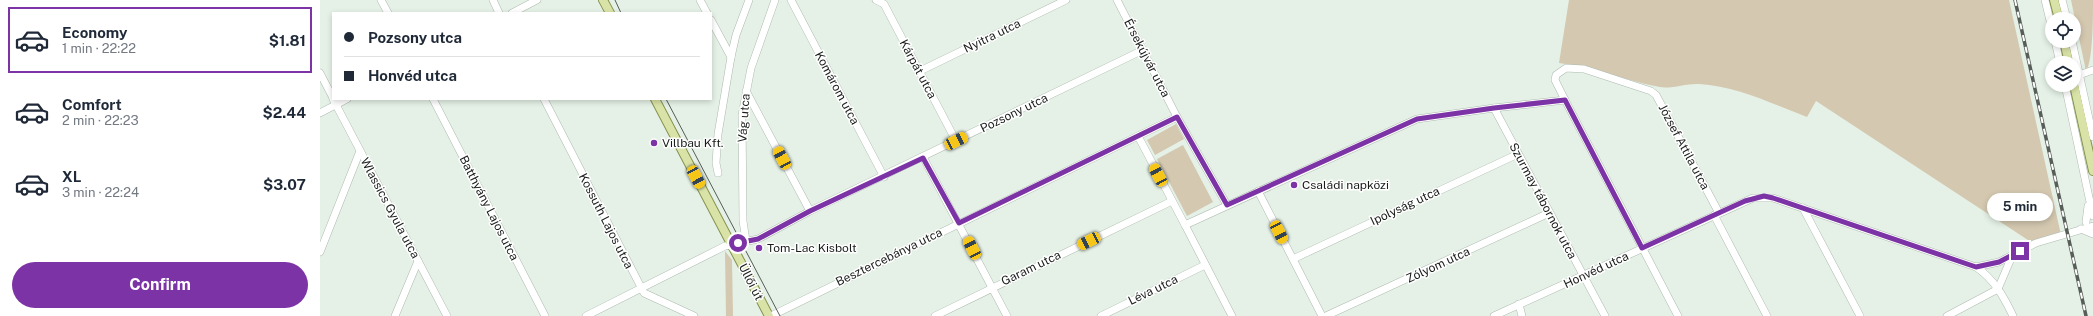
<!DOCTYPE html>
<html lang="en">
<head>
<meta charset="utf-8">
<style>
	:root { --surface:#fff; --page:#f2f2f3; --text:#1f2937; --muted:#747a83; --line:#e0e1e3; --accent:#7c33a5 }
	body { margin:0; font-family:"Public Sans",sans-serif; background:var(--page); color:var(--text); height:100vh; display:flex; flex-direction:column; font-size:15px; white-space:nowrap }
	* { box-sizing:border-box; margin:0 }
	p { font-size:13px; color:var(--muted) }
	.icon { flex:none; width:22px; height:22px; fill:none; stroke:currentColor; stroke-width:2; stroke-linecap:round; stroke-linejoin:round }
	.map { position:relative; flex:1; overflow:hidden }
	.sheet { display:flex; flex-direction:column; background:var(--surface); width:320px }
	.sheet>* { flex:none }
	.banner { position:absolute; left:12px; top:12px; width:380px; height:88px; border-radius:0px; box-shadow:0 2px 6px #0003; display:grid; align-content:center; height:88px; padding:0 12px; background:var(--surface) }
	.tools { position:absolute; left:1725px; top:12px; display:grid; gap:8px }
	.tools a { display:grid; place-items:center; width:36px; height:36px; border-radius:50%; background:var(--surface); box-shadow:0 2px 6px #0003; font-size:20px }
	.end { position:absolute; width:18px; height:18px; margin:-9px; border:5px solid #7c33a5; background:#fff; box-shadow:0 0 0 2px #fff }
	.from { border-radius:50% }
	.bubble { position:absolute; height:28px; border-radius:14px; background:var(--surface); box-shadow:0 2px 6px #0003; font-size:13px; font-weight:700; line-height:28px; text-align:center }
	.car { position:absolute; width:12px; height:24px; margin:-12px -6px; border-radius:5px; box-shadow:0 0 3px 1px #0007; background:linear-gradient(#f5c518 24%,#345 0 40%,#f5c518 0 76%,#345 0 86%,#f5c518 0) }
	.banner b { display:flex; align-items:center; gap:14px; height:38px; font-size:15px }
	.banner b+b { border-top:1px solid var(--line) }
	.banner i { width:10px; height:10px; background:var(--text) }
	ul { padding:7px 0 0; list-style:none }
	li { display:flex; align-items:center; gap:12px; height:66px; margin:0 8px 6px; padding:0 4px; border:2px solid transparent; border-radius:0px }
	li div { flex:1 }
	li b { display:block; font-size:15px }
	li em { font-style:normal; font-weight:700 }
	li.current { border-color:var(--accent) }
	li>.icon { width:36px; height:36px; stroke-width:1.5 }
	.button { display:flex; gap:8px; margin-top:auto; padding:8px 12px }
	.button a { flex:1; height:46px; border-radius:24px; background:var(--accent); color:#fff; font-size:16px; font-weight:700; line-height:46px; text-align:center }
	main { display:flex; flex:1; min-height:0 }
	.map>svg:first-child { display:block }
	.green { fill:#d4c8b0 }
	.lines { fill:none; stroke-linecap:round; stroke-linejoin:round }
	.minor-casing { stroke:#aebab0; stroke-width:8 }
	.major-casing { stroke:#86924f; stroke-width:10 }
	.minor { stroke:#fff; stroke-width:7 }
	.major { stroke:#dae3a7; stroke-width:8 }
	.tram { stroke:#575d58; stroke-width:1 }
	.rail-casing { stroke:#575d58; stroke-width:3.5 }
	.rail { stroke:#fff; stroke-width:2; stroke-dasharray:6; stroke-linecap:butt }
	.route { stroke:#7c33a5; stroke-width:5 }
	.poi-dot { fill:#7c33a5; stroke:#fff; stroke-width:1.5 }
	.labels { text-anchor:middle; stroke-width:3; stroke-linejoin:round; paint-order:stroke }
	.street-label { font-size:12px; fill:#191d1a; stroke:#fff }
	.poi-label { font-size:12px; fill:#191d1a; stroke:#fff; text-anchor:start }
</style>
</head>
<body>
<main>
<section class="sheet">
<ul>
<li class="current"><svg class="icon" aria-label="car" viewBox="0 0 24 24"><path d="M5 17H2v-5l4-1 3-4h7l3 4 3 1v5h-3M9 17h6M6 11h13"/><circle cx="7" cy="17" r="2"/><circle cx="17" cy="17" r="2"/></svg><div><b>Economy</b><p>1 min · 22:22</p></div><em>$1.81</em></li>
<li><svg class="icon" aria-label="car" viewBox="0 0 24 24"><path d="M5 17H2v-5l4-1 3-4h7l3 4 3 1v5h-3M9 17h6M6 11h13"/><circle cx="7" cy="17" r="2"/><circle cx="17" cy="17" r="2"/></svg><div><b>Comfort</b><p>2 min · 22:23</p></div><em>$2.44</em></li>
<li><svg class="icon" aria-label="car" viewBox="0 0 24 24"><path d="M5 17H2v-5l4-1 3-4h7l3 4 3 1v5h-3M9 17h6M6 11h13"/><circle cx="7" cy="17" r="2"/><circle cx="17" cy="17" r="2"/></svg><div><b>XL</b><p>3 min · 22:24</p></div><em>$3.07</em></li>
</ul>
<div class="button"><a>Confirm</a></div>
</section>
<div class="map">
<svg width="1773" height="316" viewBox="0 0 1773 316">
	<rect width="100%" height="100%" fill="#e5f1e6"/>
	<g class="green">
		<path d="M1249 0H1689L1741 235 1714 244 1496 101 1487 117C1452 104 1417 86 1379 84 1367 83 1352 89 1340 87 1306 81 1274 67 1239 63Z"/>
		<path d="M1751 0H1773C1773 15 1773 61 1766 71Z"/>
		<polygon points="856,124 864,139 835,155 827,140"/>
		<polygon points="863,145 893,202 867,216 837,159"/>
		<polygon points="405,251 412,260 413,316 406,316"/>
	</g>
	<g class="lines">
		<g class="minor-casing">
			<g id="minor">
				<polyline points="61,0 68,13"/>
				<polyline points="173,0 179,13"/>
				<polyline points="380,0 387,13"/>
				<polyline points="471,0 564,177"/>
				<polyline points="556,0 564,4 636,141"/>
				<polyline points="797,0 857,117"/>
				<polyline points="1725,0 1732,29"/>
				<polyline points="1742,0 1747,19"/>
				<polyline points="192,13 217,0"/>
				<polyline points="391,20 411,57"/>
				<polyline points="1735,41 1740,63"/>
				<polyline points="1752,41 1773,137"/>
				<polyline points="598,72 746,0"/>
				<polyline points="0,73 13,98"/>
				<polyline points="1759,75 1773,70"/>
				<polyline points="1745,85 1773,216"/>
				<polyline points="426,91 490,211"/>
				<polyline points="13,99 127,316"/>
				<polyline points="113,99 225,316"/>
				<polyline points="224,99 324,293 374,316"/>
				<polyline points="1174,108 1285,316"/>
				<polyline points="0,113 27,99"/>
				<polyline points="603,157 687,316"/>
				<polyline points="398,173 396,163 398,134 411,57 416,35 429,0"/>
				<polyline points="938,191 1002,316"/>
				<polyline points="907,205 857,117 818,136 865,225 1097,119 1174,108 1245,100"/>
				<polyline points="1483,208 1540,316"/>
				<polyline points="1394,215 1447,316"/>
				<polyline points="1766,222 1768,206"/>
				<polyline points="865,225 912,316"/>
				<polyline points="1761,229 1773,234"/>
				<polyline points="426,241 423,221 422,115 431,68 455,0"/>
				<polyline points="0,252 40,151"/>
				<polyline points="973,259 1198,154"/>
				<path d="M1656 267C1674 279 1684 297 1693 316"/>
				<polyline points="1678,289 1692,256"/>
				<polyline points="1199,304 1202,316"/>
				<polyline points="75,316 98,261"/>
				<polyline points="266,316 405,246 438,239 490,211 823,50"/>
				<polyline points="451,316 818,136"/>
				<polyline points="615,316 852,201"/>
				<polyline points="781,316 885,265"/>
				<polyline points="1006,316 1229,213"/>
				<polyline points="1174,316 1433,198 1453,198 1656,267 1679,262 1716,243 1773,226"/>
				<polyline points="1358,316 1245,100 1235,80 1236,75 1246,68 1264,69 1331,91 1336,95 1399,213"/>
				<polyline points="1627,316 1678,289"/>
			</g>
		</g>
		<g class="major-casing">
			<g id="major">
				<polyline points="283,0 290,13"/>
				<polyline points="1734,0 1739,19"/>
				<polyline points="1744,41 1749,63"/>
				<polyline points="1754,85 1773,171"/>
				<polyline points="335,99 449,316"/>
			</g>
		</g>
		<use href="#minor" class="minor"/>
		<use href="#major" class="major"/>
		<g class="tram">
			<polyline points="295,0 301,13"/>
			<polyline points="346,99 460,316"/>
		</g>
		<g class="rail-casing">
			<polyline id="rail" points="1695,0 1766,316"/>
		</g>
		<use href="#rail" class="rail"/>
	</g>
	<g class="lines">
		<polyline class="route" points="418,243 438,239 490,211 603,158 639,223 857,117 907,205 1097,119 1174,108 1245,100 1322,248 1425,201 1444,196 1453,198 1656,267 1679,262 1700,251"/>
	</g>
	<g class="poi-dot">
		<circle cx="334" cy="143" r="4"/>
		<circle cx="974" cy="185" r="4"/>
		<circle cx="439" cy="248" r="4"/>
	</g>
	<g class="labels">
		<g class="street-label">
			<text transform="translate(672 36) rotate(-26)" y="4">Nyitra utca</text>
			<text transform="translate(827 58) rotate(63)" y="4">Érsekújvár utca</text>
			<text transform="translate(598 69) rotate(62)" y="4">Kárpát utca</text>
			<text transform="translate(517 88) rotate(62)" y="4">Komárom utca</text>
			<text transform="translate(694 113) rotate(-26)" y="4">Pozsony utca</text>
			<text transform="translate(424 118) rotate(-86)" y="4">Vág utca</text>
			<text transform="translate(1364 147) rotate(62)" y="4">József Attila utca</text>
			<text transform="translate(1223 201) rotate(62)" y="4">Szurmay tábornok utca</text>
			<text transform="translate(1085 206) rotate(-25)" y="4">Ipolyság utca</text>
			<text transform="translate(70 208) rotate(62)" y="4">Wlassics Gyula utca</text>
			<text transform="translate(169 208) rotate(63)" y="4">Batthyány Lajos utca</text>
			<text transform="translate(286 221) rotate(63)" y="4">Kossuth Lajos utca</text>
			<text transform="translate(569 257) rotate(-26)" y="4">Besztercebánya utca</text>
			<text transform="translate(1118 265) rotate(-25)" y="4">Zólyom utca</text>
			<text transform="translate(711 268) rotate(-26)" y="4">Garam utca</text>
			<text transform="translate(1276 270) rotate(-25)" y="4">Honvéd utca</text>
			<text transform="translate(431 282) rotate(63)" y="4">Üllői út</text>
			<text transform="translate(833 290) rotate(-26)" y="4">Léva utca</text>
		</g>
		<g class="poi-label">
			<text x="342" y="147">Villbau Kft.</text>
			<text x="982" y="189">Családi napközi</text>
			<text x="447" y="252">Tom-Lac Kisbolt</text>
		</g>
	</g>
</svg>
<div class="tools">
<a><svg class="icon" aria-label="locate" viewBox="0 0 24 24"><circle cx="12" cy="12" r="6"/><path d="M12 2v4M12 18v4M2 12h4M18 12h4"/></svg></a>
<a><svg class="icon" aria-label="layers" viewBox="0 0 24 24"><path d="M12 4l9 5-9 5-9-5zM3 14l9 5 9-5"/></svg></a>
</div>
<i class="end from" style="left:418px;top:243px"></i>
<i class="end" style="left:1700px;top:251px"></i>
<div class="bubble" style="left:1667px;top:193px;width:66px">5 min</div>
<i class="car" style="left:636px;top:141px;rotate:64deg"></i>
<i class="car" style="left:462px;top:158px;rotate:332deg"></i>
<i class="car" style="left:838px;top:175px;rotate:332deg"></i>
<i class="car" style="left:376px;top:177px;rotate:152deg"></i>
<i class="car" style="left:959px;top:232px;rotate:153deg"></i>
<i class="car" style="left:769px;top:241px;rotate:244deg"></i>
<i class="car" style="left:652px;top:248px;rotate:333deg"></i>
<div class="banner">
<b><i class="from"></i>Pozsony utca</b>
<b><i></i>Honvéd utca</b>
</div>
</div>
</main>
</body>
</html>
